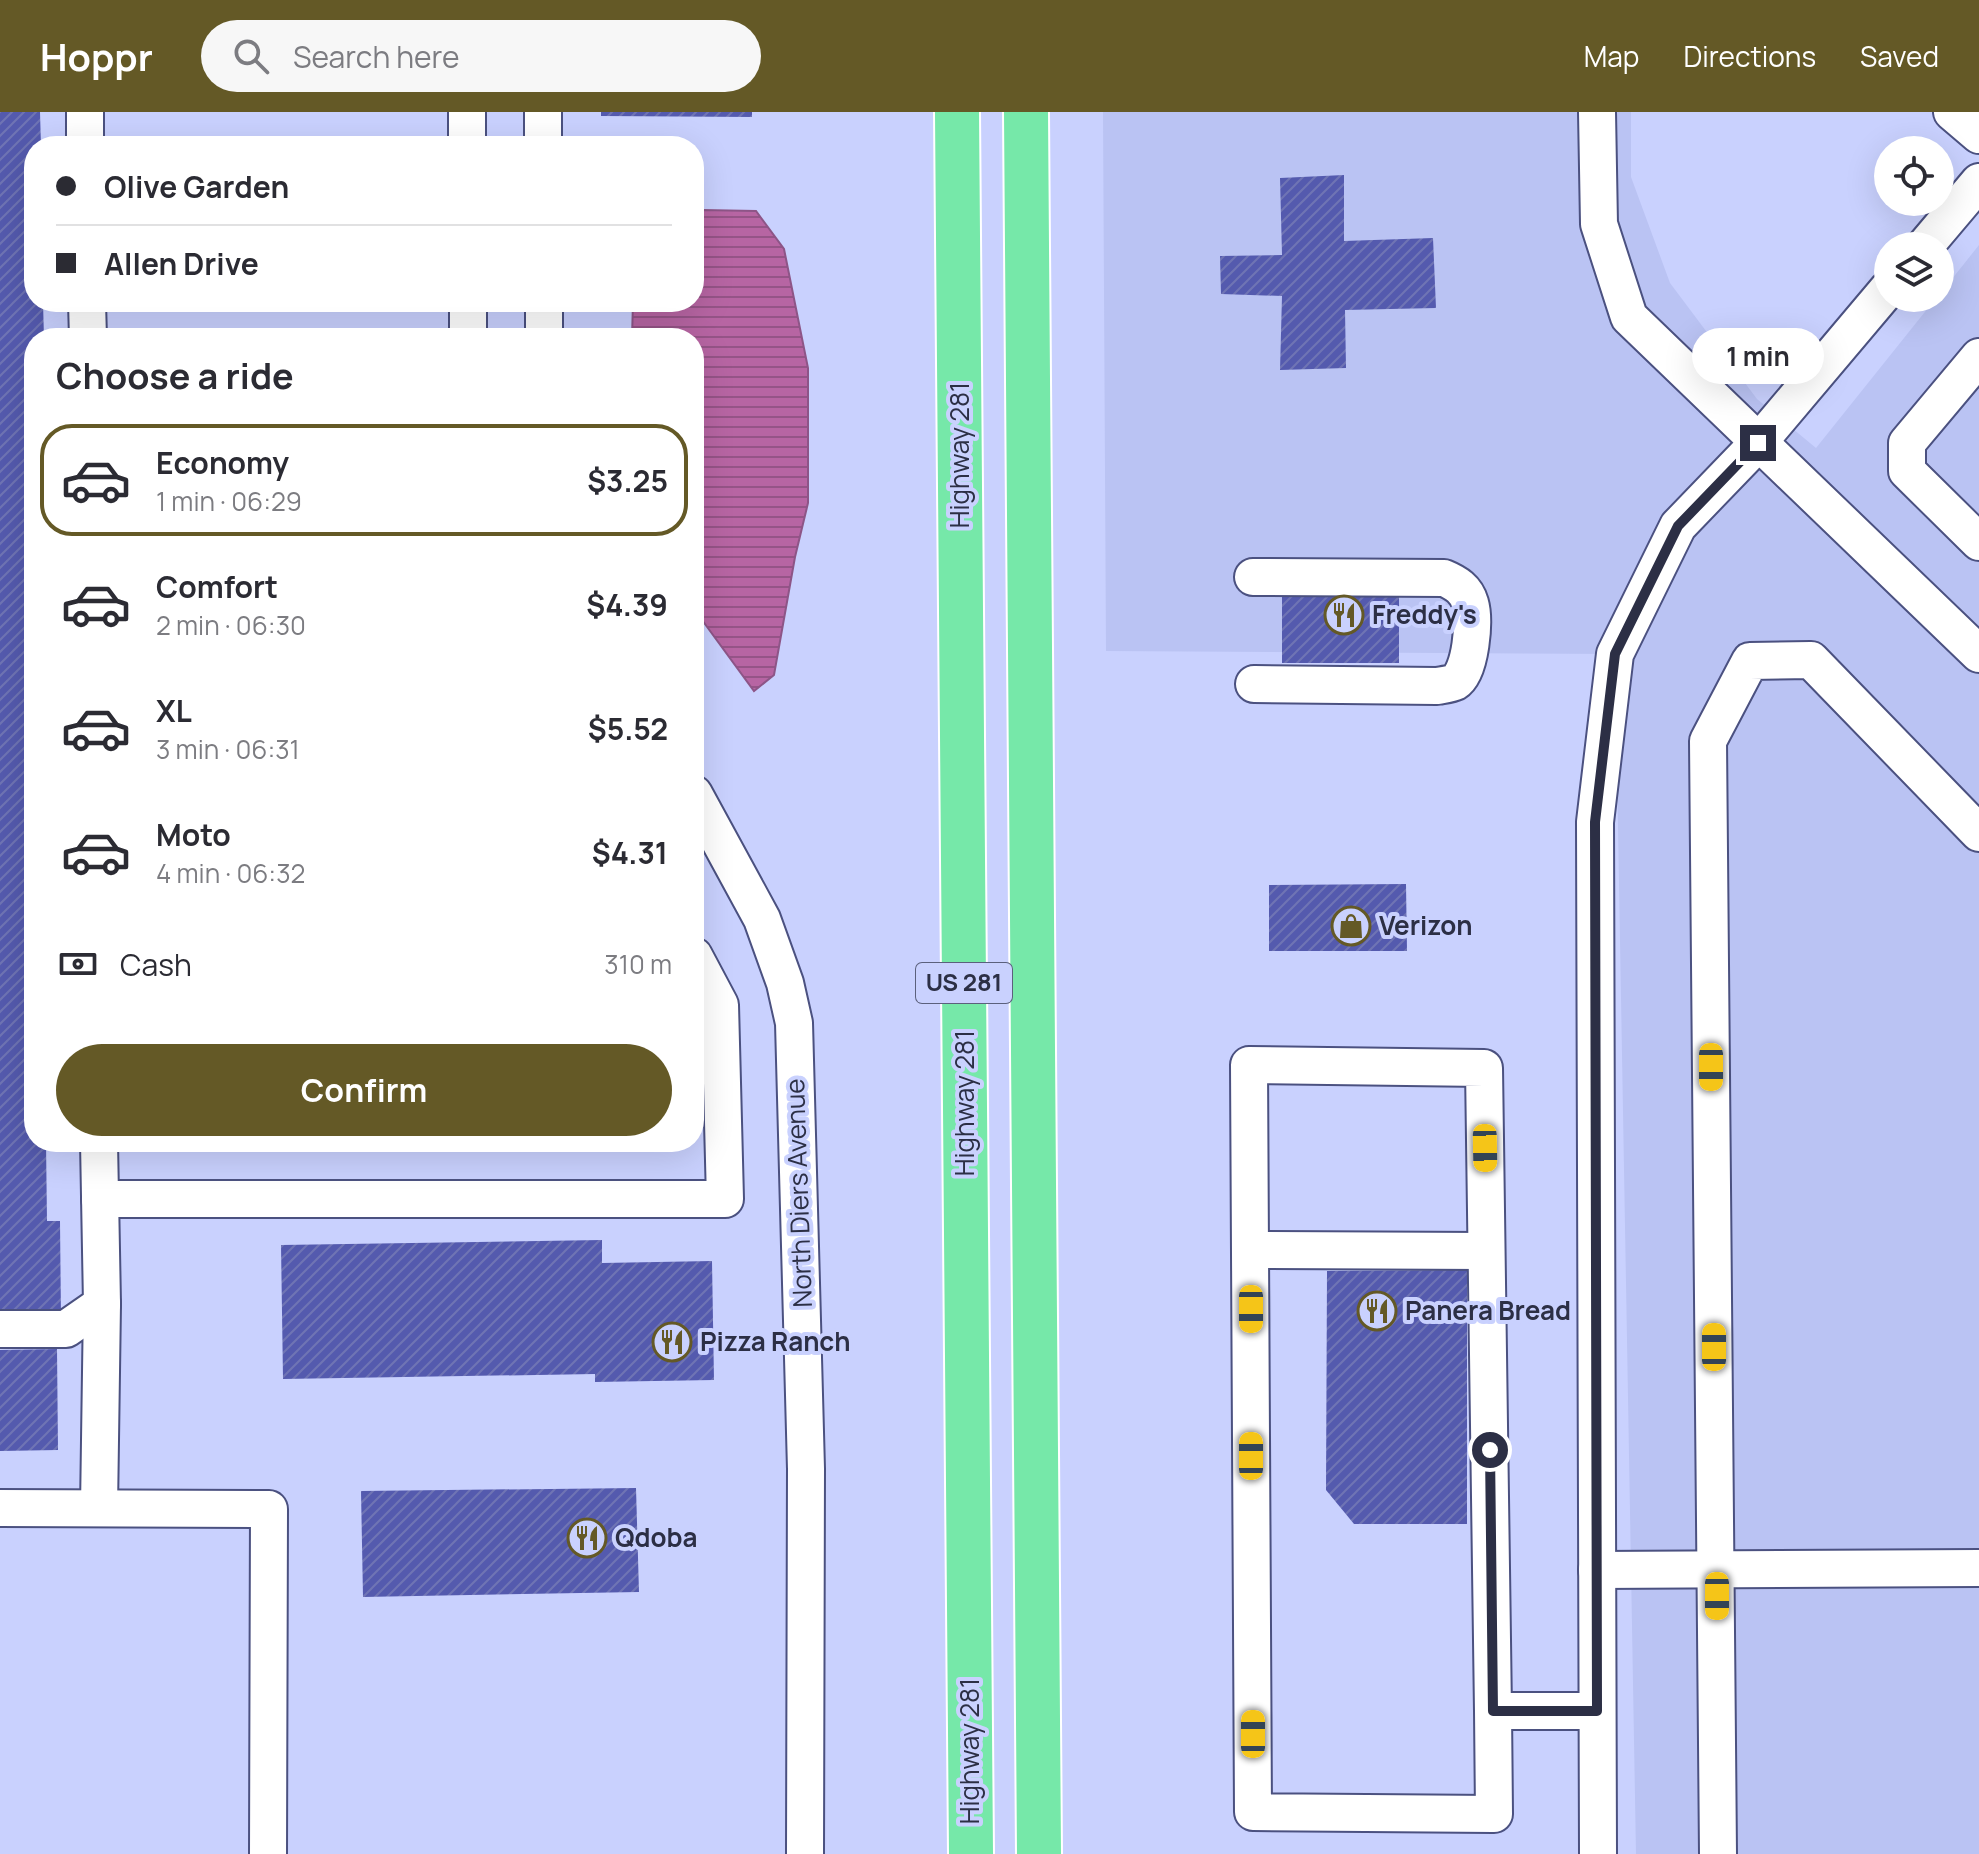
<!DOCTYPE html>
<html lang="en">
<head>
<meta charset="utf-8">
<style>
	:root { --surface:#fff; --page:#f7f7f7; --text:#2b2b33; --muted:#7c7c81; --line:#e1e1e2; --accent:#645926 }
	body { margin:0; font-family:Manrope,sans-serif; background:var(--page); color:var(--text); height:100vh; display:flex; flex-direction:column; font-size:30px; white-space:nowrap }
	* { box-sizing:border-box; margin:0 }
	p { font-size:26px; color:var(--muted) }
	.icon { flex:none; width:44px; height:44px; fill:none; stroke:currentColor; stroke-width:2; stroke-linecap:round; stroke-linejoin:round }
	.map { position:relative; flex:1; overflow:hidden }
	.side { position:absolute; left:24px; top:216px; width:680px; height:824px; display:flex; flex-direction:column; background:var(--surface); border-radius:32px; box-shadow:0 8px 32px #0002 }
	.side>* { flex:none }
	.guide { position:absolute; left:24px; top:24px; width:680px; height:176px; border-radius:32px; box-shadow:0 8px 32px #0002; display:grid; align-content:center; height:176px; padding:0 32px; background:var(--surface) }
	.controls { position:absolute; left:1874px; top:24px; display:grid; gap:16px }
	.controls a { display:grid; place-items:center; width:80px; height:80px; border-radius:50%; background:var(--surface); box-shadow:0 8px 32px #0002; font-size:40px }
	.end { position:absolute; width:36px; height:36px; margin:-18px; border:10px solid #2c2f45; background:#fff; box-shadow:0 0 0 4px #fff }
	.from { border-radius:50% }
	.bubble { position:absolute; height:56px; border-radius:28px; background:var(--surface); box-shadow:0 8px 32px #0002; font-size:26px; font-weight:700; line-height:56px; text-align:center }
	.car { position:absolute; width:24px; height:48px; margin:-24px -12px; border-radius:10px; box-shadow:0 0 6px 2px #0007; background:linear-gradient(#f5c518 24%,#345 0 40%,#f5c518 0 76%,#345 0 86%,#f5c518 0) }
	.guide b { display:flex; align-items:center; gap:28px; height:76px; font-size:30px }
	.guide b+b { border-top:2px solid var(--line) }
	.guide i { width:20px; height:20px; background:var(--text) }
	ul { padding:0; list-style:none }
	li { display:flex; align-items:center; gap:24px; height:112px; margin:0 16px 12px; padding:0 16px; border:4px solid transparent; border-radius:32px }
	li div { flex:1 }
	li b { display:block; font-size:30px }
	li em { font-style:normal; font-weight:700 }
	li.current { border-color:var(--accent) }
	li>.icon { width:72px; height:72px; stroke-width:1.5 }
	h2 { padding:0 32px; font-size:36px; line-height:96px }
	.pay { display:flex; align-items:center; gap:20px; height:88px; padding:0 32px; font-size:30px }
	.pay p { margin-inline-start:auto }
	.cta { display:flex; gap:16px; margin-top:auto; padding:16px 32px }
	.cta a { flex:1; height:92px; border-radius:48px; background:var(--accent); color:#fff; font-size:32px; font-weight:700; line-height:92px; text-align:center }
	header { display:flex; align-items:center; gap:48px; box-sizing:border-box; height:112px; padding:0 40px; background:var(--accent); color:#fff }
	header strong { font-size:38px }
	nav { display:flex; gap:44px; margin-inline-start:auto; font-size:28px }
	.search { width:560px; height:72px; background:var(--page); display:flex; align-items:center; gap:20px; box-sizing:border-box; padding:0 28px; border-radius:44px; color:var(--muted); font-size:30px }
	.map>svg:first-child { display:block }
	.built { fill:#bac3f3 }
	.water { fill:url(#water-rules); stroke:#8d5587; stroke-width:2 }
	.building { fill:url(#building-hatch) }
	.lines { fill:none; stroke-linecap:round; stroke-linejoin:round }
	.minor-casing { stroke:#4b5180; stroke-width:40 }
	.highway-casing { stroke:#fff; stroke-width:48 }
	.minor { stroke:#fff; stroke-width:36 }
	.highway { stroke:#76e8a9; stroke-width:44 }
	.route { stroke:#2c2f45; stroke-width:10 }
	.labels { text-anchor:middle; stroke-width:8; stroke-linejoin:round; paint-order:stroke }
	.shield { fill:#c9d1fe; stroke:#5b607c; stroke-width:2 }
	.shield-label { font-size:24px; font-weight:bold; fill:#2c2f45 }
	.street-label { font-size:26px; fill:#2c2f45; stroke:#c9d1fe }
	.poi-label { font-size:26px; font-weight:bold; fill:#2c2f45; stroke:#c9d1fe; text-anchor:start }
</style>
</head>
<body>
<header>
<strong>Hoppr</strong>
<div class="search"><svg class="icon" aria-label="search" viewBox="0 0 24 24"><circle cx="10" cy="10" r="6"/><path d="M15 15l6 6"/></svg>Search here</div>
<nav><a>Map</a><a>Directions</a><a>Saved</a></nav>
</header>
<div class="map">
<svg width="1979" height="1742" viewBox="0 0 1979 1742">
	<defs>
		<pattern id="water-rules" width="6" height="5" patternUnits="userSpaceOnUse" patternTransform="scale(2)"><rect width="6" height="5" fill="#b765a3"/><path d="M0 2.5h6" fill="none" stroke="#955487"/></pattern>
		<pattern id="building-hatch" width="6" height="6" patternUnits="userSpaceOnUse" patternTransform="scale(2)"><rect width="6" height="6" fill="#545aae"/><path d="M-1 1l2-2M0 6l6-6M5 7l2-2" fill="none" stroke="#6f74b4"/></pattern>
	</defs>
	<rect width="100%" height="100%" fill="#c9d1fe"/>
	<polygon class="built" points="1103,0 1631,0 1631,65 1670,171 1757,287 1816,336 1936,186 1940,186 1940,182 1979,133 1979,1742 1636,1742 1615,542 1106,539"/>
	<polygon class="water" points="702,98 756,99 784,137 808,256 808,391 795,445 774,563 754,579 694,497 694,226 632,226 633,190 694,190 694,103"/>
	<g class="building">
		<polygon points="0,0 40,0 41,34 34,34 34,190 43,190 44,226 34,226 34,1030 46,1030 47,1109 60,1109 61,1207 0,1208"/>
		<polygon points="601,0 752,0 752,5 601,4"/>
		<polygon points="1344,63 1344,129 1433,126 1436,196 1345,198 1346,256 1280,258 1282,184 1221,182 1220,144 1282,143 1280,66"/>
		<rect x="1282" y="480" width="117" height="71"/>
		<polygon points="1406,772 1407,839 1269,839 1269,773"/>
		<polygon points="602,1128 602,1151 712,1149 714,1268 595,1270 595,1262 283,1267 281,1133"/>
		<polygon points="1467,1158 1467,1412 1354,1412 1326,1378 1327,1159"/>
		<polygon points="57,1237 58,1338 0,1339 0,1238"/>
		<polygon points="636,1376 639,1480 363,1485 361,1379"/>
	</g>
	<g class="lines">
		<g class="minor-casing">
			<g id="minor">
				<polyline points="85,0 85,34"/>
				<polyline points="467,0 467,34"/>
				<polyline points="543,0 543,34"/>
				<polyline points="1597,0 1599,112 1629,205 1979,542"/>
				<polyline points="1952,0 1979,23"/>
				<polyline points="1925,134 1979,70"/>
				<polyline points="87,190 88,226"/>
				<polyline points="468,190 468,226"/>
				<polyline points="544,190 544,226"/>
				<polyline points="1979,245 1907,331 1907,359 1979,430"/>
				<path d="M1253 465 1444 466C1456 471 1466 477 1470 491 1475 508 1471 560 1455 570 1451 572 1442 573 1437 574L1254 572"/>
				<polyline points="694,682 762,807 785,871 794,911 806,1357 805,1742"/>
				<polyline points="100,1087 725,1087 720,893 694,844"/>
				<polyline points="1250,1138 1486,1139"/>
				<polyline points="0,1217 66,1217 102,1192 99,1030"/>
				<polyline points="0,1396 269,1397 268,1742"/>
				<polyline points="99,1396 102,1192"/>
				<polyline points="1597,1458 1979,1456"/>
				<polyline points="1493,1599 1484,956 1249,953 1253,1700 1494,1702 1493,1599 1597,1599"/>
				<polyline points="1598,1742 1595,710 1615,542 1678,414 1758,331 1888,177"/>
				<polyline points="1718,1742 1708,629 1750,549 1811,548 1979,721"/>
			</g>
		</g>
		<g class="highway-casing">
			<g id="highway">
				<polyline points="957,0 971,1742"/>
				<polyline points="1026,0 1039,1742"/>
			</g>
		</g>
		<use href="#minor" class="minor"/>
		<use href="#highway" class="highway"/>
	</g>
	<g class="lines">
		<polyline class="route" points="1490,1338 1493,1599 1597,1599 1595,710 1615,542 1678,414 1758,331"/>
	</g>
	<defs>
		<g id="restaurant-ring" transform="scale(2)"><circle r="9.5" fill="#c9d1fe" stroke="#645926" stroke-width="1.5"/><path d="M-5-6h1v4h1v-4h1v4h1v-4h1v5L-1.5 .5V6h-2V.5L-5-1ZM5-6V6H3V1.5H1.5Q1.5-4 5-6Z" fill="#645926"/></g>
		<g id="shop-ring" transform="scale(2)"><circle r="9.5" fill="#c9d1fe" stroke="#645926" stroke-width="1.5"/><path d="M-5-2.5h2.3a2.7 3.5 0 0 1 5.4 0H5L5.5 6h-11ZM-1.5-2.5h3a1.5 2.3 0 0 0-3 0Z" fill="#645926"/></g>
	</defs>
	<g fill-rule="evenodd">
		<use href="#restaurant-ring" x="1344" y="503"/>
		<use href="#shop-ring" x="1351" y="814"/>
		<use href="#restaurant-ring" x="1377" y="1199"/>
		<use href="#restaurant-ring" x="672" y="1230"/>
		<use href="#restaurant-ring" x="587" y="1426"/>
	</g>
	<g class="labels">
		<rect class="shield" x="916" y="851" width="96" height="40" rx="6"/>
		<g class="shield-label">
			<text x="964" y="879">US 281</text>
		</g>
		<g class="street-label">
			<text transform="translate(960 343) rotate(-90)" y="9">Highway 281</text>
			<text transform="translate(965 991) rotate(-90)" y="9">Highway 281</text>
			<text transform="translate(799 1081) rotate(-92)" y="9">North Diers Avenue</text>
			<text transform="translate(970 1639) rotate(-90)" y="9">Highway 281</text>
		</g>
		<g class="poi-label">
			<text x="1372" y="512">Freddy's</text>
			<text x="1379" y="823">Verizon</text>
			<text x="1405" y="1208">Panera Bread</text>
			<text x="700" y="1239">Pizza Ranch</text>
			<text x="615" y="1435">Qdoba</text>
		</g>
	</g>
</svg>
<div class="controls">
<a><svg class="icon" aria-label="locate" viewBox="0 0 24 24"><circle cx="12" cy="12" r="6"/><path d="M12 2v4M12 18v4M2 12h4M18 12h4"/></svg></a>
<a><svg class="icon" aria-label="layers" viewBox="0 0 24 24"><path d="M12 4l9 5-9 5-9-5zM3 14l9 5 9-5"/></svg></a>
</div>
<i class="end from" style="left:1490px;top:1338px"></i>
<i class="end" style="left:1758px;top:331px"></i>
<div class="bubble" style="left:1692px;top:216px;width:132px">1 min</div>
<i class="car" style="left:1711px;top:955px;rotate:180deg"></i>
<i class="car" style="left:1485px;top:1036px;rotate:179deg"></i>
<i class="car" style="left:1251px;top:1197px;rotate:180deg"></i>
<i class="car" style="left:1714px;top:1235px;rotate:0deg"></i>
<i class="car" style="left:1251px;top:1344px;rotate:0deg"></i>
<i class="car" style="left:1717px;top:1484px;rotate:180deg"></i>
<i class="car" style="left:1253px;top:1622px;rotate:0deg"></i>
<div class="guide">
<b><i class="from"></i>Olive Garden</b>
<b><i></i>Allen Drive</b>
</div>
<section class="side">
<h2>Choose a ride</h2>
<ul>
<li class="current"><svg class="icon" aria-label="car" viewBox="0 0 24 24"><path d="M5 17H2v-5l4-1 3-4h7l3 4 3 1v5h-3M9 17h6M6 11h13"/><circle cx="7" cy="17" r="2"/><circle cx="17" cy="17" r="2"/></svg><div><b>Economy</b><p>1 min · 06:29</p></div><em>$3.25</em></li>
<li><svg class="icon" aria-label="car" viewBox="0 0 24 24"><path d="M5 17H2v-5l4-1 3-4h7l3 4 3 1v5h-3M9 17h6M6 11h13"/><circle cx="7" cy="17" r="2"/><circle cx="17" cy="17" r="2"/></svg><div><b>Comfort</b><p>2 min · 06:30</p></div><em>$4.39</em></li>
<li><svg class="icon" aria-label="car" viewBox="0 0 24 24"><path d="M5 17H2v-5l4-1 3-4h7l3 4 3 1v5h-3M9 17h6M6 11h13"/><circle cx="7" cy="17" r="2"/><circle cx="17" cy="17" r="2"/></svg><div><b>XL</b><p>3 min · 06:31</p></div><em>$5.52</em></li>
<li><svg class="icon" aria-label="car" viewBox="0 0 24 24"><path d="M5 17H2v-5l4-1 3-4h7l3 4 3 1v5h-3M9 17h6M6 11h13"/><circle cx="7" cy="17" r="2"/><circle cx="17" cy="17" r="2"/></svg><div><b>Moto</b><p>4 min · 06:32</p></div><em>$4.31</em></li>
</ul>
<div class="pay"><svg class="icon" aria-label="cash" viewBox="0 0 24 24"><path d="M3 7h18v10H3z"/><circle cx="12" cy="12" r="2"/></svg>Cash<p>310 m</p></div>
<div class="cta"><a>Confirm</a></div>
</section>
</div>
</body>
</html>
